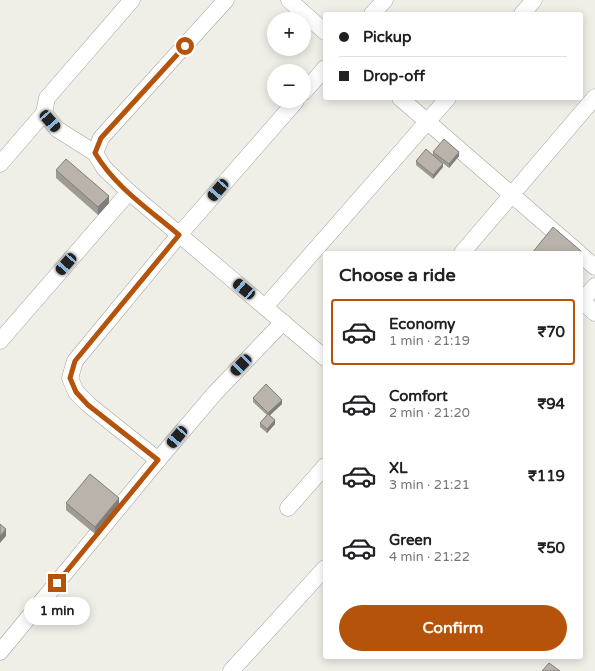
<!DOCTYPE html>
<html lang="en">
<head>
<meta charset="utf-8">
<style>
	:root { --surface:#fff; --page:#f6f6f6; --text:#202124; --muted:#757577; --line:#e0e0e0; --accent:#b45309 }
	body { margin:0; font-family:"Varela Round",sans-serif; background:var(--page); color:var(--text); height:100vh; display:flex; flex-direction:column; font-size:15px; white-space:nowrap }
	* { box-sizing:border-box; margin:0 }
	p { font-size:13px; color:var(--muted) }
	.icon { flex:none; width:22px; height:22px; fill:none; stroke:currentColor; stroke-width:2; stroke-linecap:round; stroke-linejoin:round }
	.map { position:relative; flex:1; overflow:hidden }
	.drawer { position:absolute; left:323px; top:251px; width:260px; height:408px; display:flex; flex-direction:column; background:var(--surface); border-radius:4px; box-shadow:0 2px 10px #0003 }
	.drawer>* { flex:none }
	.top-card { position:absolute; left:323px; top:12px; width:260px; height:88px; border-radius:4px; box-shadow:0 2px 10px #0003; display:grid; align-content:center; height:88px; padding:0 16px; background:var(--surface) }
	.controls { position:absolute; left:267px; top:12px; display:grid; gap:8px }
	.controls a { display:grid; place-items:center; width:44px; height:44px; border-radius:50%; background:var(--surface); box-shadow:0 2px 10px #0003; font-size:20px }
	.end { position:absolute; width:18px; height:18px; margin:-9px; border:5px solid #b45309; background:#fff; box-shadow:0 0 0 2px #fff }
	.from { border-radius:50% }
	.bubble { position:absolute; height:28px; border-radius:14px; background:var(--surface); box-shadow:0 2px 10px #0003; font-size:13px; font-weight:700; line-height:28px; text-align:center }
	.car { position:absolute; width:12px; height:24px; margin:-12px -6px; border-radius:5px; box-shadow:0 0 3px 1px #0007; background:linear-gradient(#222 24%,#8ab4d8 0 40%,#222 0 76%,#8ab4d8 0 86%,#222 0) }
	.top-card b { display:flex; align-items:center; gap:14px; height:38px; font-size:15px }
	.top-card b+b { border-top:1px solid var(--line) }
	.top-card i { width:10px; height:10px; background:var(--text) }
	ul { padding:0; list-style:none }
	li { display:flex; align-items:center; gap:12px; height:66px; margin:0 8px 6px; padding:0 8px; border:2px solid transparent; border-radius:4px }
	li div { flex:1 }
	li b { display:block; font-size:15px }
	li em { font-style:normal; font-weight:700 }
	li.current { border-color:var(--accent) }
	li>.icon { width:36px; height:36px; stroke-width:1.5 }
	h2 { padding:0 16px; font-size:18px; line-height:48px }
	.button { display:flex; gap:8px; margin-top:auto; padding:8px 16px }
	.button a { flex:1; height:46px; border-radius:24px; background:var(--accent); color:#fff; font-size:16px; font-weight:700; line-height:46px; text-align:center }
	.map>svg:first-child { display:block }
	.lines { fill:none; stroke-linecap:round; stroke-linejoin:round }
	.minor-casing { stroke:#a3a3a3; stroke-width:17 }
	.minor { stroke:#fff; stroke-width:16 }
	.wall { fill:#9f9a94 }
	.shaded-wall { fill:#827d78 }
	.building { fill:#b9b3ac; stroke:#827d78 }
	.route { stroke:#b45309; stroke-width:5 }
</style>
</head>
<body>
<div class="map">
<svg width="595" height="671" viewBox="0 0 595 671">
	<rect width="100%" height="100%" fill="#efeee7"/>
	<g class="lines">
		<g class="minor-casing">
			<g id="minor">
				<polyline points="226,0 101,138 95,153 104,168 129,192 325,358"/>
				<polyline points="289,0 325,32"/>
				<polyline points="372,14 385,0"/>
				<polyline points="522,14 534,0"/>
				<polyline points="304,92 325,68"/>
				<polyline points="400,98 579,253"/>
				<polyline points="95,153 57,129 44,113 47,98 132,0"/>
				<polyline points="0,164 44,113"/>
				<polyline points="462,253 595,97"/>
				<polyline points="581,255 595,267"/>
				<polyline points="582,301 595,313"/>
				<polyline points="581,302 595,286"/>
				<polyline points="265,307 448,98"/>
				<polyline points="0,341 129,192"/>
				<polyline points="158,460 89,405 76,392 70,378 75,361 179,235 296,101"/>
				<polyline points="288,508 325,466"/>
				<polyline points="0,652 158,460 215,393 283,322"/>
				<polyline points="231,671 325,568"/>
			</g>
		</g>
		<use href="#minor" class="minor"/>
	</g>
	<g class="wall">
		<polygon points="433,152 459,156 449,168 436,158 443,167 433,179 416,165 416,161 433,155"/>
		<polygon points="56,170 109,203 98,215 56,178"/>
		<polygon points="253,398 282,404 270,415 275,424 267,433 260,427 260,423 267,415 253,402"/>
		<polygon points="66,503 119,506 95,534 66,510"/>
	</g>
	<g class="shaded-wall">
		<polygon points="459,152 459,156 449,168 449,164"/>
		<polygon points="443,164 443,167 433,179 433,175"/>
		<polygon points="109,196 109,203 98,215 98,207"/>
		<polygon points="282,400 282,404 268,417 268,413"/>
		<polygon points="275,420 275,424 267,433 267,429"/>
		<polygon points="119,498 119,506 95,534 95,527"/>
		<polygon points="6,529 6,536 0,543 0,536"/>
	</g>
	<g class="building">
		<polygon points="444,139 459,152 449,164 433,152"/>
		<polygon points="426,149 443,164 433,175 416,161"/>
		<polygon points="66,159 109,196 98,207 56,170"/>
		<polygon points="553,227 581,251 580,253 532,253"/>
		<polygon points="266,384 282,400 268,413 253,398"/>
		<polygon points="268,414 275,420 267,429 260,423"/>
		<polygon points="90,474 119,498 95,527 66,503"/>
		<polygon points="0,524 6,529 0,536"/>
		<polygon points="549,663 560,671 542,671"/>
	</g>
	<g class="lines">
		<path class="route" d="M57 583 158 460 88 405 76 392 70 378 75 361 179 235C150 210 115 187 95 153L101 138 185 46"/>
	</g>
</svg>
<div class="controls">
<a>+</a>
<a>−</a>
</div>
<i class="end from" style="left:185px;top:46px"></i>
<i class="end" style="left:57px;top:583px"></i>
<div class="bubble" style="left:24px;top:597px;width:66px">1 min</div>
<i class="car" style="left:50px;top:121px;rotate:139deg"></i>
<i class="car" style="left:218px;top:190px;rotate:221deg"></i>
<i class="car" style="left:66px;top:264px;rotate:221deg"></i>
<i class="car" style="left:244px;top:289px;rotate:310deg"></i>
<i class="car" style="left:241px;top:365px;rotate:224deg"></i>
<i class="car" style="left:177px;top:437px;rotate:220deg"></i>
<div class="top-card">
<b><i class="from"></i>Pickup</b>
<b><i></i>Drop-off</b>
</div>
<section class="drawer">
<h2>Choose a ride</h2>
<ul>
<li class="current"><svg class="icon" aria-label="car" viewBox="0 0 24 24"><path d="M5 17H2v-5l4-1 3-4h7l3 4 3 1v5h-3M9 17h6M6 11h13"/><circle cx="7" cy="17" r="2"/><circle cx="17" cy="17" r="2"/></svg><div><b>Economy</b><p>1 min · 21:19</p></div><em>₹70</em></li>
<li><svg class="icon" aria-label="car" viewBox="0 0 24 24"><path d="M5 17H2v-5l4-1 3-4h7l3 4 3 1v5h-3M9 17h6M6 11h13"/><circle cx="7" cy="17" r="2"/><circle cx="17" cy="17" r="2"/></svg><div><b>Comfort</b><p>2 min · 21:20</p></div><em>₹94</em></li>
<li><svg class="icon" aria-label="car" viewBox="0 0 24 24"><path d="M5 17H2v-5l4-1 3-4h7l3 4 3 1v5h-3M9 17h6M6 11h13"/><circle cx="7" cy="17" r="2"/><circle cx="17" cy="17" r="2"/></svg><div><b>XL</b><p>3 min · 21:21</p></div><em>₹119</em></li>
<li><svg class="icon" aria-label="car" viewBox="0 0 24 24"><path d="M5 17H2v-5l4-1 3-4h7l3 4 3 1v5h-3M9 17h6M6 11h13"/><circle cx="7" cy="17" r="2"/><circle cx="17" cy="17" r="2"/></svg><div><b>Green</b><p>4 min · 21:22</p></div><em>₹50</em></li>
</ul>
<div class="button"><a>Confirm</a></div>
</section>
</div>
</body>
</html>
